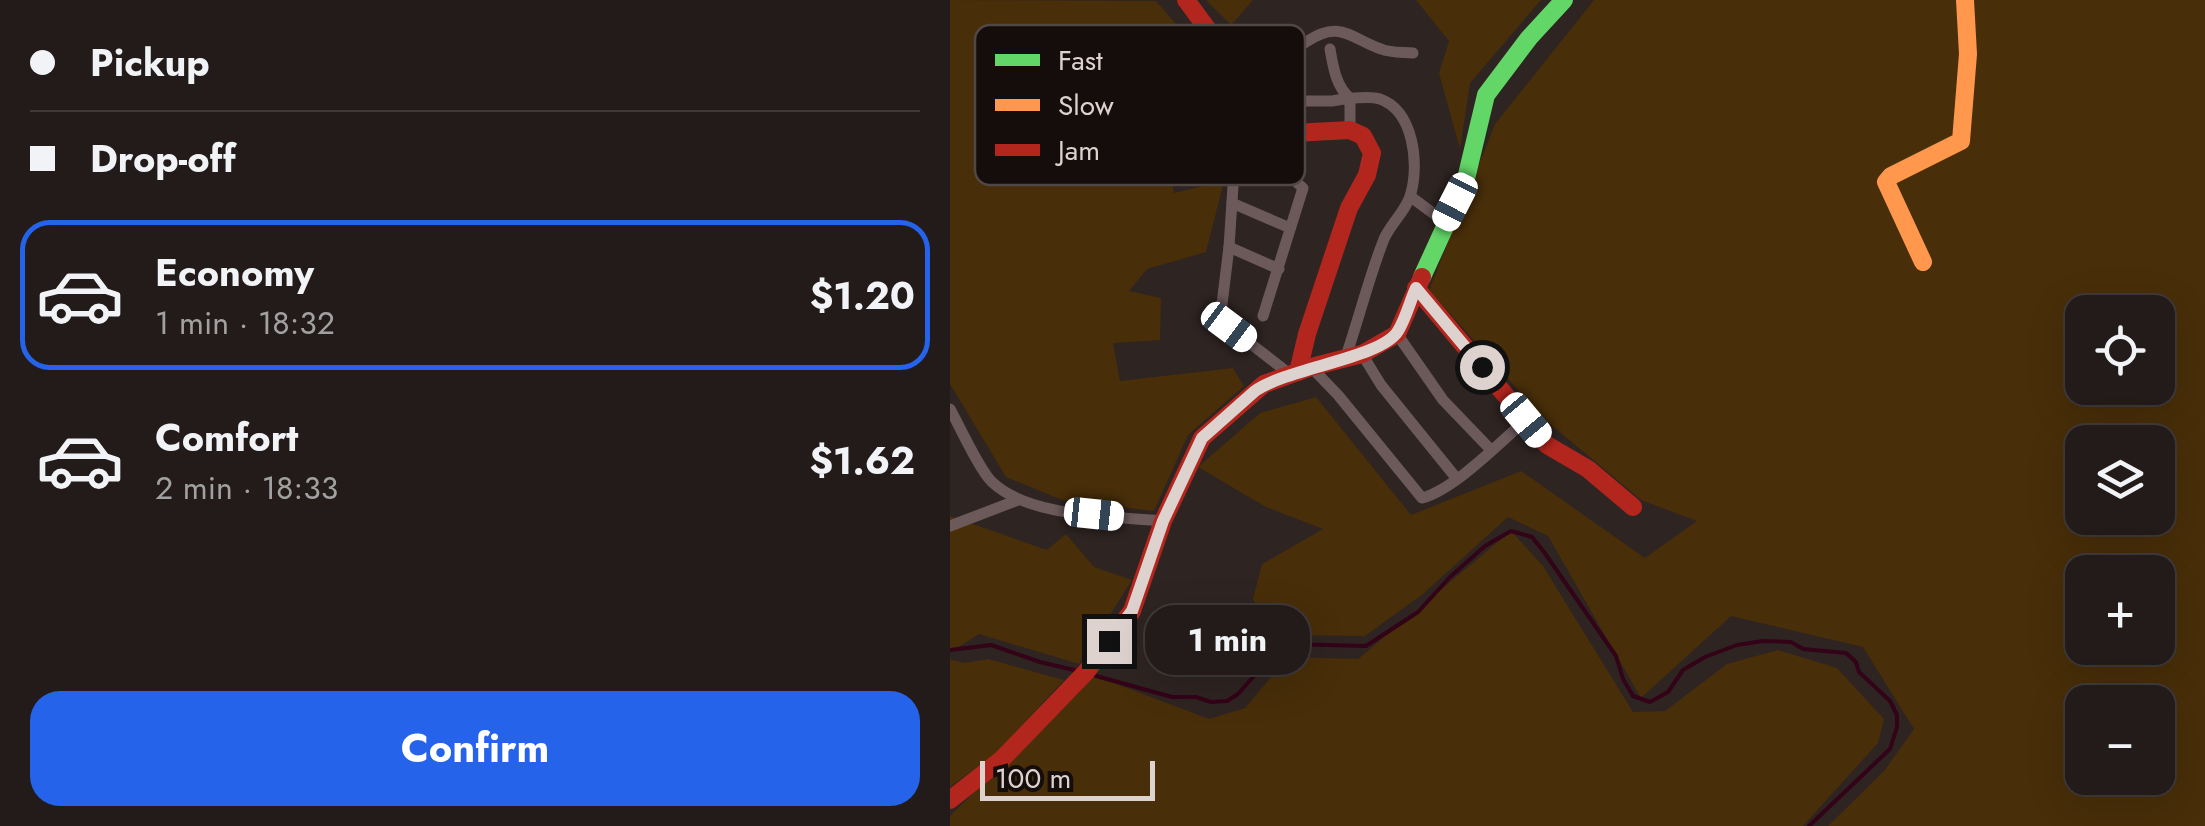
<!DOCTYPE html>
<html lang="en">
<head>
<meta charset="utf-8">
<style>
	:root { --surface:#221b1a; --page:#2a2423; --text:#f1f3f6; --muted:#a2a1a2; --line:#3f3939; --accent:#2563eb }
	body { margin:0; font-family:Jost,sans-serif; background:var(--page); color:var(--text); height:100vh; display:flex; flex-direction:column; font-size:38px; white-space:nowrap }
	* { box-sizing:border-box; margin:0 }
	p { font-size:32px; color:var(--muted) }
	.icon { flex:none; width:55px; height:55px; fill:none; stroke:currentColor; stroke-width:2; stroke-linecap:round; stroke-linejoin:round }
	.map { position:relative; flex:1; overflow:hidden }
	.side { display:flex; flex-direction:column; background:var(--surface); width:950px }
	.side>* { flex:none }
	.hud { display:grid; align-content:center; height:220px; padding:0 30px; background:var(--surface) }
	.fabs { position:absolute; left:1115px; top:295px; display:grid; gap:20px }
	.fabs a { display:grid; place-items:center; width:110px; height:110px; border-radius:20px; background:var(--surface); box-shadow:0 10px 40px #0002,0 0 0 2px var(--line); font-size:50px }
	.scale { position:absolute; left:30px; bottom:25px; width:175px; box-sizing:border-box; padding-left:10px; border:5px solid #ded2ce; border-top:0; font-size:28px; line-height:35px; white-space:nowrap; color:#ded2ce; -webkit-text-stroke:8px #150d0b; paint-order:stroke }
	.end { position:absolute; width:45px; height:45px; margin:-22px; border:12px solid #ded2ce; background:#111; box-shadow:0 0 0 5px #111 }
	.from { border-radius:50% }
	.bubble { position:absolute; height:70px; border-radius:30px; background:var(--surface); box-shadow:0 10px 40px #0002,0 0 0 2px var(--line); font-size:32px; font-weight:700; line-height:70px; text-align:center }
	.car { position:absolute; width:30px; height:60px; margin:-30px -15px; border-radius:12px; box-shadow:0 0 8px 2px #0007; background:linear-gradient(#fff 24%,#345 0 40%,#fff 0 76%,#345 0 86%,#fff 0) }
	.hud b { display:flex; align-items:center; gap:35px; height:95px; font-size:38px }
	.hud b+b { border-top:2px solid var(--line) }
	.hud i { width:25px; height:25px; background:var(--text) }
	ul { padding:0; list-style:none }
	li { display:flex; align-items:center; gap:30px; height:150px; margin:0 20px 15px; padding:0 10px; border:5px solid transparent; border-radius:30px }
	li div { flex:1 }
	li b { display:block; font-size:38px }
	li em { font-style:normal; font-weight:700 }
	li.selected { border-color:var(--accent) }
	li>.icon { width:90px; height:90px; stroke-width:1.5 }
	.action { display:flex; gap:20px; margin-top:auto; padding:20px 30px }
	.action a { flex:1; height:115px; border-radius:30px; background:var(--accent); color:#fff; font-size:40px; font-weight:700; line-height:115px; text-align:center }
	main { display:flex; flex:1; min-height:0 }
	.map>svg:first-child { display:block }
	.green { fill:#482e09; fill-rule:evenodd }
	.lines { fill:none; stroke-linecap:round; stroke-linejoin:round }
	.stream { stroke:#330318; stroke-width:4 }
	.street { stroke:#6c5a5b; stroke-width:11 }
	.fast { stroke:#63d668; stroke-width:18 }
	.slow { stroke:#ff974d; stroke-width:18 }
	.jam { stroke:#b3261e; stroke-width:18 }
	.route { stroke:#ded2ce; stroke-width:12 }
	.key { fill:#150d0b; stroke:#514846; stroke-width:2.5 }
	.key-label { font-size:28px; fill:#ded2ce }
</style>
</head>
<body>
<main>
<section class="side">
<div class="hud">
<b><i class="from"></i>Pickup</b>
<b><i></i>Drop-off</b>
</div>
<ul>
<li class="selected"><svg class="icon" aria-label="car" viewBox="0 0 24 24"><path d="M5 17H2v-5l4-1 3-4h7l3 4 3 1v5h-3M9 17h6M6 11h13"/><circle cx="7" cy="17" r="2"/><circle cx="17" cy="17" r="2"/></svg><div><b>Economy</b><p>1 min · 18:32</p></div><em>$1.20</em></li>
<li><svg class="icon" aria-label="car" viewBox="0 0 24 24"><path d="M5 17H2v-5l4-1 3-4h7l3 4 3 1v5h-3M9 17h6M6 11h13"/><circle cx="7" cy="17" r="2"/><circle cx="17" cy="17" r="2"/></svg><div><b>Comfort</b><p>2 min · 18:33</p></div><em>$1.62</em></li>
</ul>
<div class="action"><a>Confirm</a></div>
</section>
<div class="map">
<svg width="1255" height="826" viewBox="0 0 1255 826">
	<rect width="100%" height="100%" fill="#2e2422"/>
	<g class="green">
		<polygon points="0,0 206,1 240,40 190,86 199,109 265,94 264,160 218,168 224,193 274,181 256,252 197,269 179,291 211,298 210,340 163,343 170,381 283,368 294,386 238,435 204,511 112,500 56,477 0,384"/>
		<polygon points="256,0 303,0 281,25"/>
		<polygon points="466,0 591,0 520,83 510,149 489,73 499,41"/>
		<path d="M644 0H1255V826H878L934 771 964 729 913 647 781 616 691 698 598 536 558 517 473 594 415 636 323 635 303 599 312 564 373 529 316 507 248 467 310 413 366 397 461 515 571 471 695 558 747 521 691 500 593 418 479 290 545 124ZM1132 312H1208V388H1132ZM1132 442H1208V518H1132ZM1132 572H1208V648H1132ZM1132 702H1208V778H1132Z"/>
		<polygon points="0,516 97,550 116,534 144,567 182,580 129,664 29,634 2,651 0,649"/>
		<polygon points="561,531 593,566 683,712 715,711 777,664 828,650 887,668 934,719 928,743 853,826 0,826 0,816 143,675 259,719 295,708 338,657 408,659"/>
		<polygon points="0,659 13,663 38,659 114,680 47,752 0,787"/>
	</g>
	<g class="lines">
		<g class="stream">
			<polyline points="0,650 41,645 90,662 124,670"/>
			<polyline points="146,676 222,697 246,697 261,702 277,701 288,694 328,649 338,644 416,646 468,612 500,577 535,546 561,531 582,537 594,552 666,656 673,679 683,696 700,702 718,692 733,670 755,657 787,645 813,641 841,642 853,649 896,653 906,662 909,672 940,701 947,715 947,727 940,749 859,826"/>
		</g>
		<g class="street">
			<polyline points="303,36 322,56 335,65"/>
			<path d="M380 49C383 66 386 87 400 98 410 98 421 96 430 99 464 111 469 164 461 193 457 210 441 223 434 239 419 277 409 318 396 356"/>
			<path d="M400 130V98L382 101H350C341 91 329 71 338 58 343 51 350 46 356 42 390 19 400 38 431 49 441 53 452 52 463 53"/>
			<polyline points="307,165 324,134"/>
			<polyline points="461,197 495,222"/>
			<polyline points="282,203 340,228"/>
			<polyline points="279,247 329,269"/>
			<polyline points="313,316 353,188 344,180 293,161 286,162 284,171 279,247 271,312 279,327 341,375"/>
			<polyline points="447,334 493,400 541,450"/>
			<polyline points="412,354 431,385 507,479"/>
			<path d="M361 367 388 395 472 498C505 489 549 443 576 420"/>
			<path d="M0 409C9 425 30 471 42 482 80 518 163 516 213 521"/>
			<polyline points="0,526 68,500"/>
		</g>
		<polyline class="fast" points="472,277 515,183 536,95 579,38 614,0"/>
		<polyline class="slow" points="973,262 936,182 941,176 1011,141 1018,54 1015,0"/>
		<g class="jam">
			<polyline points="236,0 296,81 324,134 400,130 413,136 422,153 417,175 399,208 357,334 348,372"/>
			<polyline points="466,288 597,445 638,469 683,507"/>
			<polyline points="0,800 52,759 136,672 182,611 213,521 252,438 314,384 361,367 412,354 447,334 472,277"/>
		</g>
	</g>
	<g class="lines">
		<path class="route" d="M159 641 182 611 213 521 252 438 305 391C337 368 432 358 448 331 456 318 460 301 466 288L532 367"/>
	</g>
	<rect x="25" y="25" width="330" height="160" rx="15" class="key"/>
	<rect x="45" y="54" width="45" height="12" fill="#63d668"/>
	<rect x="45" y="99" width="45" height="12" fill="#ff974d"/>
	<rect x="45" y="144" width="45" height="12" fill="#b3261e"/>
	<g class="key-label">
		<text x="108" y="70">Fast</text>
		<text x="108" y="115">Slow</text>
		<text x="108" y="160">Jam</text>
	</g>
</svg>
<div class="fabs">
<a><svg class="icon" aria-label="locate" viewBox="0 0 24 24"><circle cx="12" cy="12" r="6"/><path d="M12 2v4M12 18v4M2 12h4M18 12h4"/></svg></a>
<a><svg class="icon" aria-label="layers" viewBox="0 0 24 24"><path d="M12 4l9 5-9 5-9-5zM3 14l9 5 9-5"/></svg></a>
<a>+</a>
<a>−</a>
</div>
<div class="scale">100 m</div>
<i class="end from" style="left:532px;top:367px"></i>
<i class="end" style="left:159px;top:641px"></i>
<div class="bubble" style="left:195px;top:605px;width:165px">1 min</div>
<i class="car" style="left:505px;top:202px;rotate:207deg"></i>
<i class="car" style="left:279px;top:327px;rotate:127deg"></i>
<i class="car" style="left:576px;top:420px;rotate:140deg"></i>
<i class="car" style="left:144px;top:514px;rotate:96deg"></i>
</div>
</main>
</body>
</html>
